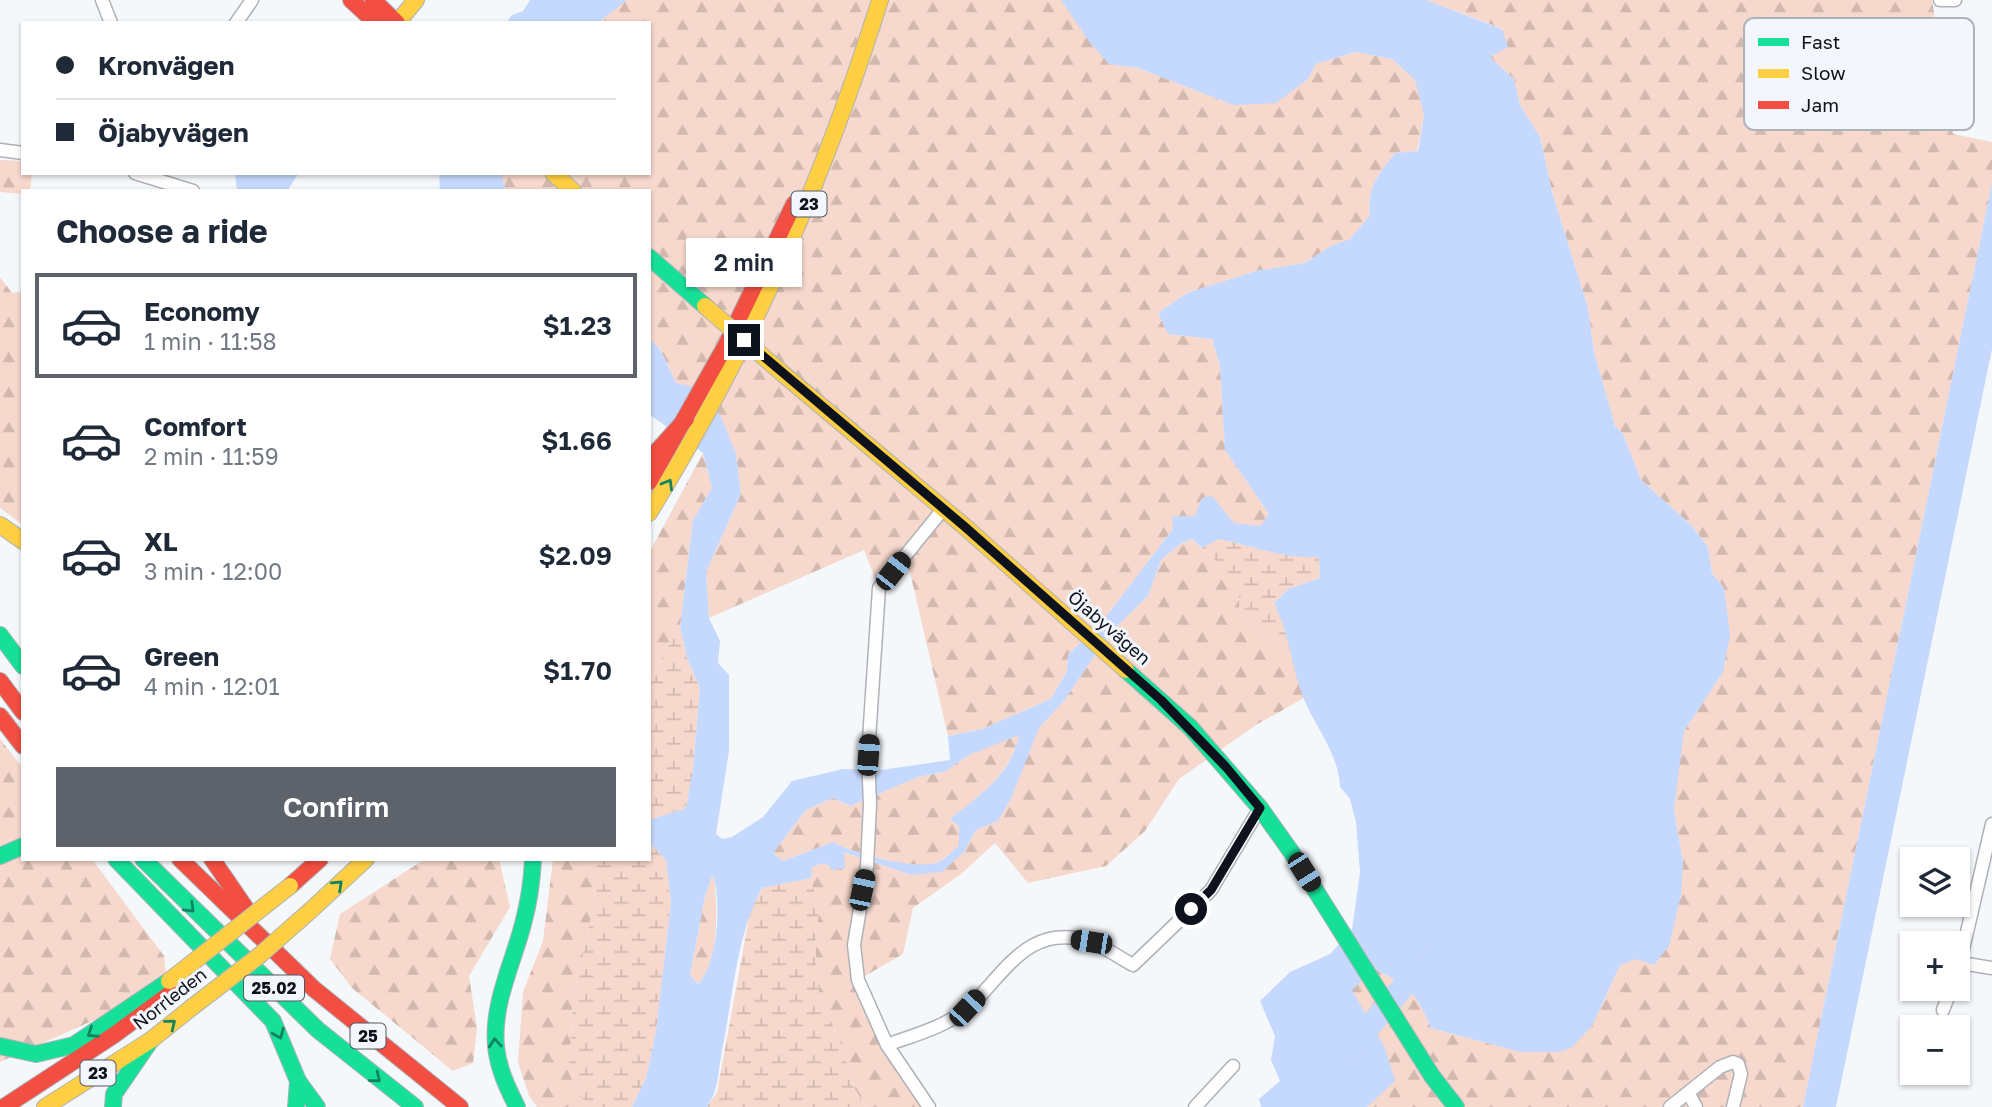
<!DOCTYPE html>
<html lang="en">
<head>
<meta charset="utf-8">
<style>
	:root { --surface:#fff; --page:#f6f6f7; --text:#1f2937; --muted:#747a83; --line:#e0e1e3; --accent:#5e626a }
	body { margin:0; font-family:"Golos Text",sans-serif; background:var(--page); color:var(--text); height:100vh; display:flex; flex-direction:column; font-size:26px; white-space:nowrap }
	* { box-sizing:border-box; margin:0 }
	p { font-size:23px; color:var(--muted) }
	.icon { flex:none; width:38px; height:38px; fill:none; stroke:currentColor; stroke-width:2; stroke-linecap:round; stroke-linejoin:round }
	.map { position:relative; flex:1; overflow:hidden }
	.side { position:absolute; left:21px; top:189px; width:630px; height:672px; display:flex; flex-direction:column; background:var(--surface); border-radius:0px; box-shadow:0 2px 5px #0004 }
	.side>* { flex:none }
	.guide { position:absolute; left:21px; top:21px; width:630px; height:154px; border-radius:0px; box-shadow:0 2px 5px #0004; display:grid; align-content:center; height:154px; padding:0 35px; background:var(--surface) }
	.controls { position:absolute; left:1900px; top:847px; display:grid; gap:14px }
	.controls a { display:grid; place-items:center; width:70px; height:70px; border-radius:0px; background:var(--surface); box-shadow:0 2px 5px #0004; font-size:35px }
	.end { position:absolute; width:32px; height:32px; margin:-16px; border:9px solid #0d121c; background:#fff; box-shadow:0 0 0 4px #fff }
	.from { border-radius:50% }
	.bubble { position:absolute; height:49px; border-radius:0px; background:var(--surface); box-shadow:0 2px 5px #0004; font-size:23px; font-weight:600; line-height:49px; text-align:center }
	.car { position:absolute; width:21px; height:42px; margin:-21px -10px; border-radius:9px; box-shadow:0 0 5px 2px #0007; background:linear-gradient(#222 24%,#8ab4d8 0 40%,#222 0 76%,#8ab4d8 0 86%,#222 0) }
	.guide b { display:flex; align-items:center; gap:24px; height:66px; font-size:26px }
	.guide b+b { border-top:2px solid var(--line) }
	.guide i { width:18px; height:18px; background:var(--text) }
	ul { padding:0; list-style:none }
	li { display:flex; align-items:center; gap:21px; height:105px; margin:0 14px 10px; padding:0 21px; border:4px solid transparent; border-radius:0px }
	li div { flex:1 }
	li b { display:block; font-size:26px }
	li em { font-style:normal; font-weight:600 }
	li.selected { border-color:var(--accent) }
	li>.icon { width:63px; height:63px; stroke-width:1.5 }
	h2 { padding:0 35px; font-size:32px; line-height:84px }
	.cta { display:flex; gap:14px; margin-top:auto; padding:14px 35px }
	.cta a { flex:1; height:80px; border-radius:0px; background:var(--accent); color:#fff; font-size:28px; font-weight:600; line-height:80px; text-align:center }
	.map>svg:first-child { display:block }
	.forest { fill:url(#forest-firs) }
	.wetland { fill:url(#wetland-marsh) }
	.water { fill:#c5d8fd; fill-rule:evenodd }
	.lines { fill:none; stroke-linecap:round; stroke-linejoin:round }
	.river { stroke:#c5d8fd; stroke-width:23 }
	.street-casing { stroke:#aeb2b8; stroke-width:15 }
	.fast-casing { stroke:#aeb2b8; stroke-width:18 }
	.slow-casing { stroke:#aeb2b8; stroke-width:18 }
	.jam-casing { stroke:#aeb2b8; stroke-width:18 }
	.street { stroke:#fefefe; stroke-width:12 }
	.fast { stroke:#16e098; stroke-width:16 }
	.slow { stroke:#ffcf43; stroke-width:16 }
	.jam { stroke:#f24e42; stroke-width:16 }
	.slow-bridge-casing { stroke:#aeb2b8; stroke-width:18; stroke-linecap:butt }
	.slow-bridge { stroke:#ffcf43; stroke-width:16 }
	.oneway { stroke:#128360 }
	.route { stroke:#0d121c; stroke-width:9 }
	.labels { text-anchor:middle; stroke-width:6; stroke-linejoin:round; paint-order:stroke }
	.shield { fill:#f3f7fd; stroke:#525760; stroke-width:2 }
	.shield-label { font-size:16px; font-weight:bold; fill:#0d121c }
	.street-label { font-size:18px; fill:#0d121c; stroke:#f3f7fd }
	.key { fill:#f3f7fd; stroke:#aeb2ba; stroke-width:2 }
	.key-label { font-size:19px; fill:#0d121c }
</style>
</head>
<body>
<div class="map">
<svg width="1992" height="1107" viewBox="0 0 1992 1107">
	<defs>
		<pattern id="forest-firs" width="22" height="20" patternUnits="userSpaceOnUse" patternTransform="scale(1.75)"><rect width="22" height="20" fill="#f6d8cc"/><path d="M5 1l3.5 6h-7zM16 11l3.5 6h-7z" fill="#d2b8af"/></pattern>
		<pattern id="wetland-marsh" width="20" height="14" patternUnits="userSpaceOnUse" patternTransform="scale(1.75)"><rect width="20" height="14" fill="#f6d8cc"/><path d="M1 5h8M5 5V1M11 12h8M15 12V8" fill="none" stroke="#d2b8af"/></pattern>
	</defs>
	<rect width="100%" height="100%" fill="#f5f8fb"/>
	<g class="forest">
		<path d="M627 0H1061L1109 64 1138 68 1233 105 1308 79 1316 64 1357 52 1392 59 1415 79 1424 115 1417 151 1395 153C1378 175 1367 186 1370 215L1350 239 1331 246 1305 263 1256 271 1187 293 1158 313 1168 334 1212 339 1220 366 1225 450 1269 514 1260 526 1233 523 1202 498 1195 516 1173 529 1104 619 1068 655 1067 671 1051 699 982 729 948 736 906 555 879 588 864 550 709 618 706 572 741 494 736 455 720 415 676 383 660 349 649 338V191H506L501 173H649V23H598Z"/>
		<path d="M1426 0H1932L1953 134 1992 142V183L1803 1107H1367L1377 1096 1351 990 1374 969C1409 986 1416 992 1431 1028L1520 1052 1598 1013 1620 965 1636 959 1683 862 1674 810 1679 763 1684 731 1723 672 1724 588 1712 573 1708 547 1692 526 1641 480 1623 434 1615 426 1594 352 1588 308 1552 192 1540 137 1520 105 1514 79 1490 57 1503 29Z"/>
		<polygon points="0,160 23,161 23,173 32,173 30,191 23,191 23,194 0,192"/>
		<polygon points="0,277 12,293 23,291 23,525 0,508"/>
		<polygon points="703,453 712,488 693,520 680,627 649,679 649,553"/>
		<polygon points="1192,539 1239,582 1240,616 1291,655 1304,698 1256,725 1179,779 1145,831 1106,866 1028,883 995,843 961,874 913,908 903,954 858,980 929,1107 866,1107 853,1086 839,1039 819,995 815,947 819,911 811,878 812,867 825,863 833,870 844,852 911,875 964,852 976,830 998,821 1039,728 1064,701 1109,634 1148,596 1161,560 1180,544"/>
		<path d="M1020 734C1011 773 980 796 950 819L959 826V845C949 854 938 867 923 866 904 866 850 852 833 842L783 861 773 853 806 810 833 798 850 806 918 777 944 772 969 755Z"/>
		<polygon points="0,739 23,768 23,859 92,859 164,956 166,975 110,1013 0,1062"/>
		<polygon points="425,859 499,859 510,907 469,976 477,1028 473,1063 453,1071 352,988 330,959 340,914"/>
		<polygon points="553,859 591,859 595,899 573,1003 569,1073 587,1107 537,1107 529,1096 518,1062 523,992 543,941"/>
		<path d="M714 872C716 906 722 958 698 984L690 975 705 896Z"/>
	</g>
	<g class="wetland">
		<path d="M1219 539C1253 546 1284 559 1319 556L1320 578 1288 589 1274 603 1287 630 1291 655 1240 616 1238 582 1202 548Z"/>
		<polygon points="680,627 687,658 700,688 693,769 686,809 649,820 649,679"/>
		<polygon points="649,842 666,860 671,903 656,1031 646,1078 632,1107 587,1107 569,1073 573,1003 595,899 591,859 649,859"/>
		<polygon points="811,878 819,911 815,947 819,995 839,1039 853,1086 866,1107 707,1107 717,1092 750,912 762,888"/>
	</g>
	<g class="water">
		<polygon points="530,0 627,0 598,23 506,23 512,15 523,11"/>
		<path d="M1061 0H1426L1502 29 1508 47 1490 57 1514 79 1520 105 1540 137 1552 192 1588 308 1594 352 1615 426 1623 434 1641 480 1692 526 1708 547 1712 573 1724 588 1730 635 1723 672 1684 731 1674 810 1683 862 1681 895 1669 946 1654 965 1636 959 1620 965 1592 1026 1571 1048 1558 1052H1520L1431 1028C1416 992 1409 986 1374 969L1352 990 1385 1048 1395 1081 1367 1107H1261L1259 1099 1280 1081 1271 1060 1275 1036 1260 1001 1290 972 1330 954 1352 930 1360 872 1356 822 1350 799 1340 787C1339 754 1315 727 1303 697 1291 665 1289 633 1274 603L1288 589 1320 578 1319 557C1284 559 1253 546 1219 539L1202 548 1192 539 1180 544 1161 560 1148 596 1109 634 1064 701 1039 728 1011 799 998 821 976 830 964 852 942 872 911 875 844 852 845 868 833 870 825 863 812 867 811 878 762 888C736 936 733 998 722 1051 718 1072 719 1089 707 1107H632L646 1078 656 1031 671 903 666 860 649 842V820L686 808 693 769 700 688 687 658 680 627 693 520 712 488 703 453 649 414V338L660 349 676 383 690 386 720 415 736 454 741 494 706 572 709 618 720 641 718 663 729 675V751L716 834 722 839 732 837 763 817 792 781 843 769 881 770 950 760 948 736 982 729 1051 699 1067 671 1068 655 1104 619 1173 529 1172 516H1195L1202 498 1212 496 1234 523 1260 526 1269 514 1225 450 1220 366 1212 339 1168 334 1158 313 1187 293 1256 271 1305 263 1331 246 1350 239 1370 215C1367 186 1378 175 1395 153L1418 151 1424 115 1415 80 1392 59 1356 52 1316 64 1308 79 1276 103 1233 105 1138 68 1109 64 1090 43ZM1019 735C1012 774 979 796 950 819L959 826V845C953 850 946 859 939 862 917 871 854 854 833 842L783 861 773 853 806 810 833 798 850 806 918 777 944 772 969 755ZM713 874C721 902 719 961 698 984L690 975 705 896Z"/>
		<polygon points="235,173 299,173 287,191 237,191"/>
		<polygon points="439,173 501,173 506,191 440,191"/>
		<polygon points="1992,183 1992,349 1836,1107 1803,1107"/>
	</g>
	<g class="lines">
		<polyline class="river" points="1352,1047 1425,961"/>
		<g class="street-casing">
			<g id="street">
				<polyline points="102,0 111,23"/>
				<polyline points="1940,0 1955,0"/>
				<polyline points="236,23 252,0"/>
				<polyline points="0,150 23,153"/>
				<polyline points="135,173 193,191"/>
				<polyline points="1961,963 1992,968"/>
				<polyline points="1958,971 1992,824"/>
				<polyline points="1943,1010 1951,989"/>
				<path d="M887 1045C914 1035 946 1027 969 1007 1006 972 1030 921 1091 942 1105 947 1120 958 1133 965L1211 890 1260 808"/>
				<polyline points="1689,1094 1696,1107"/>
				<polyline points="929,1107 887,1045 858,980 854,945 867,866 870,804 868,755 879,588 944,508"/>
				<polyline points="1195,1107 1233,1066"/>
				<polyline points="1670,1107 1720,1067 1733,1062 1738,1064 1741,1074 1733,1107"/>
			</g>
		</g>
		<g class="fast-casing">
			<g id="fast">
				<polyline points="649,257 705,306"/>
				<polyline points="0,635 23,666"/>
				<polyline points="1126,670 1190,727 1260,808 1292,853 1432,1076 1456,1107"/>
				<polyline points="0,856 23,846"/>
				<polyline points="116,859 273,1021 298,1081 296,1107"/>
				<polyline points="143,859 318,1030 415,1107"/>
				<polyline points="0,1046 36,1054 74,1045 169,981"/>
				<polyline points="298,1081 317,1107"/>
				<polyline points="113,1107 114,1094 151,1040"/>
				<path d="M517 1107C507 1087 498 1068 496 1046 492 1004 513 963 523 924 529 902 532 881 533 859"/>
			</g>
		</g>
		<g class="slow-casing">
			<g id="slow">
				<polyline points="397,23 416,0"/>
				<polyline points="553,173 573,191"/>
				<polyline points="782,373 964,526 1126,670"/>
				<path d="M649 513C749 351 823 182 880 0"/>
				<polyline points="0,525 23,541"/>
				<polyline points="311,910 366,859"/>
				<polyline points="45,1107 151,1040 191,1008"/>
			</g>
		</g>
		<g class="jam-casing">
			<g id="jam">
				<polyline points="351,0 376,23"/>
				<polyline points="373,0 397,23"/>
				<polyline points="649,460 686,419"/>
				<polyline points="649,482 726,345 794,204"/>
				<polyline points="0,681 23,712"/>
				<polyline points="0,716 23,746"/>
				<polyline points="180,859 314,989 460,1107"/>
				<polyline points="212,859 245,907"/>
				<polyline points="290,886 320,859"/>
				<polyline points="4,1107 114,1035 183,984"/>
			</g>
		</g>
		<use href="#street" class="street"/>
		<use href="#fast" class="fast"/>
		<use href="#slow" class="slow"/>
		<use href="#jam" class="jam"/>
		<g class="slow-bridge-casing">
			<g id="slow-bridge">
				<polyline points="705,306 782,373"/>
				<polyline points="169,981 290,886"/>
				<polyline points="191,1008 260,955 311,910"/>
			</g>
		</g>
		<use href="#slow-bridge" class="slow-bridge"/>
	</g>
	<defs><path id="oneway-chevron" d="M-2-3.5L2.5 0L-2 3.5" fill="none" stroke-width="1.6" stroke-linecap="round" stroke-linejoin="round" transform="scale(1.75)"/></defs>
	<g class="oneway">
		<use href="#oneway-chevron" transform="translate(668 484) rotate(-60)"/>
		<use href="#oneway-chevron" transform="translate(338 885) rotate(-43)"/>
		<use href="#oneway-chevron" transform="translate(190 908) rotate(44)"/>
		<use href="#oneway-chevron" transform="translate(171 1024) rotate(-39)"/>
		<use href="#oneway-chevron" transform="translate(92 1033) rotate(147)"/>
		<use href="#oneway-chevron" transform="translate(279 1034) rotate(67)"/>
		<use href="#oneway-chevron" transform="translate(495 1043) rotate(-94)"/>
		<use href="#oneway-chevron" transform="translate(376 1078) rotate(39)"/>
	</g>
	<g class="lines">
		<polyline class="route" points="744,340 964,526 1161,700 1226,767 1260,808 1211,890 1191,909"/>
	</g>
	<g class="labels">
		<g class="shield">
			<rect x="791.5" y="191.5" width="35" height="25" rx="5"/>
			<rect x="244" y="975.5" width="60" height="25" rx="5"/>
			<rect x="350.5" y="1023.5" width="35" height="25" rx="5"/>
			<rect x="80.5" y="1060.5" width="35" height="25" rx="5"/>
		</g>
		<g class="shield-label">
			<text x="809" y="210">23</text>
			<text x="274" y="994">25.02</text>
			<text x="368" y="1042">25</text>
			<text x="98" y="1079">23</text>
		</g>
		<g class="street-label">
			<text transform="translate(1109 628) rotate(41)" y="6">Öjabyvägen</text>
			<text transform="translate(170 999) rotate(-38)" y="6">Norrleden</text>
		</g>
	</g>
	<rect x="1744" y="18" width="230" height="112" rx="10" class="key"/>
	<rect x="1758" y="38" width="31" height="8" fill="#16e098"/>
	<rect x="1758" y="69" width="31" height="9" fill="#ffcf43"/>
	<rect x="1758" y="101" width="31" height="8" fill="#f24e42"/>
	<g class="key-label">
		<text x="1801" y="49">Fast</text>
		<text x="1801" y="80">Slow</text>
		<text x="1801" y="112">Jam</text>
	</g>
</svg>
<div class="controls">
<a><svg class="icon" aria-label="layers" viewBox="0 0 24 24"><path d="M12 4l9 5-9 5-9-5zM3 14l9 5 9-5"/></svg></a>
<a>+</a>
<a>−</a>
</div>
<i class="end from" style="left:1191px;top:909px"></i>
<i class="end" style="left:744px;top:340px"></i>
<div class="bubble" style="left:686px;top:238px;width:116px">2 min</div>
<i class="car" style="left:893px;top:571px;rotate:38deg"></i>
<i class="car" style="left:868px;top:755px;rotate:4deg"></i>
<i class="car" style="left:1304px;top:872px;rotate:148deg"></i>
<i class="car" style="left:862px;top:890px;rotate:12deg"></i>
<i class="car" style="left:1091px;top:942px;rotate:279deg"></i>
<i class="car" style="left:967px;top:1008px;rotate:43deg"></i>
<div class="guide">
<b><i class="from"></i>Kronvägen</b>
<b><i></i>Öjabyvägen</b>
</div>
<section class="side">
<h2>Choose a ride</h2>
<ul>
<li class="selected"><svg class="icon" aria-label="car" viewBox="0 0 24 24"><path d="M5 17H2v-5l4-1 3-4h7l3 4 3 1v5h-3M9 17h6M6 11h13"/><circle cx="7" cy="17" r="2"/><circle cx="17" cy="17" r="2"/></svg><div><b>Economy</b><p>1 min · 11:58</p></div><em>$1.23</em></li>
<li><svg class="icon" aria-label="car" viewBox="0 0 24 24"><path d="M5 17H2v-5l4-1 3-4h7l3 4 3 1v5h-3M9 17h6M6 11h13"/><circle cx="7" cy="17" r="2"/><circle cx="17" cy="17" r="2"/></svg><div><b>Comfort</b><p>2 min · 11:59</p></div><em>$1.66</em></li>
<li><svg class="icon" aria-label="car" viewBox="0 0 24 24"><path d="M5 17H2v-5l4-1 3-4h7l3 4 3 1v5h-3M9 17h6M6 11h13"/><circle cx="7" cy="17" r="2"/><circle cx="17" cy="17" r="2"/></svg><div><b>XL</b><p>3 min · 12:00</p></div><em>$2.09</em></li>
<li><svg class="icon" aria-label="car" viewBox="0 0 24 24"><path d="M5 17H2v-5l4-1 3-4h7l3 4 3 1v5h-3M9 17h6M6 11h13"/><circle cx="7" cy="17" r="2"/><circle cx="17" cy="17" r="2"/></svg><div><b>Green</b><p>4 min · 12:01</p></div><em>$1.70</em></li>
</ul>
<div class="cta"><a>Confirm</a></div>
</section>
</div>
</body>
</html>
